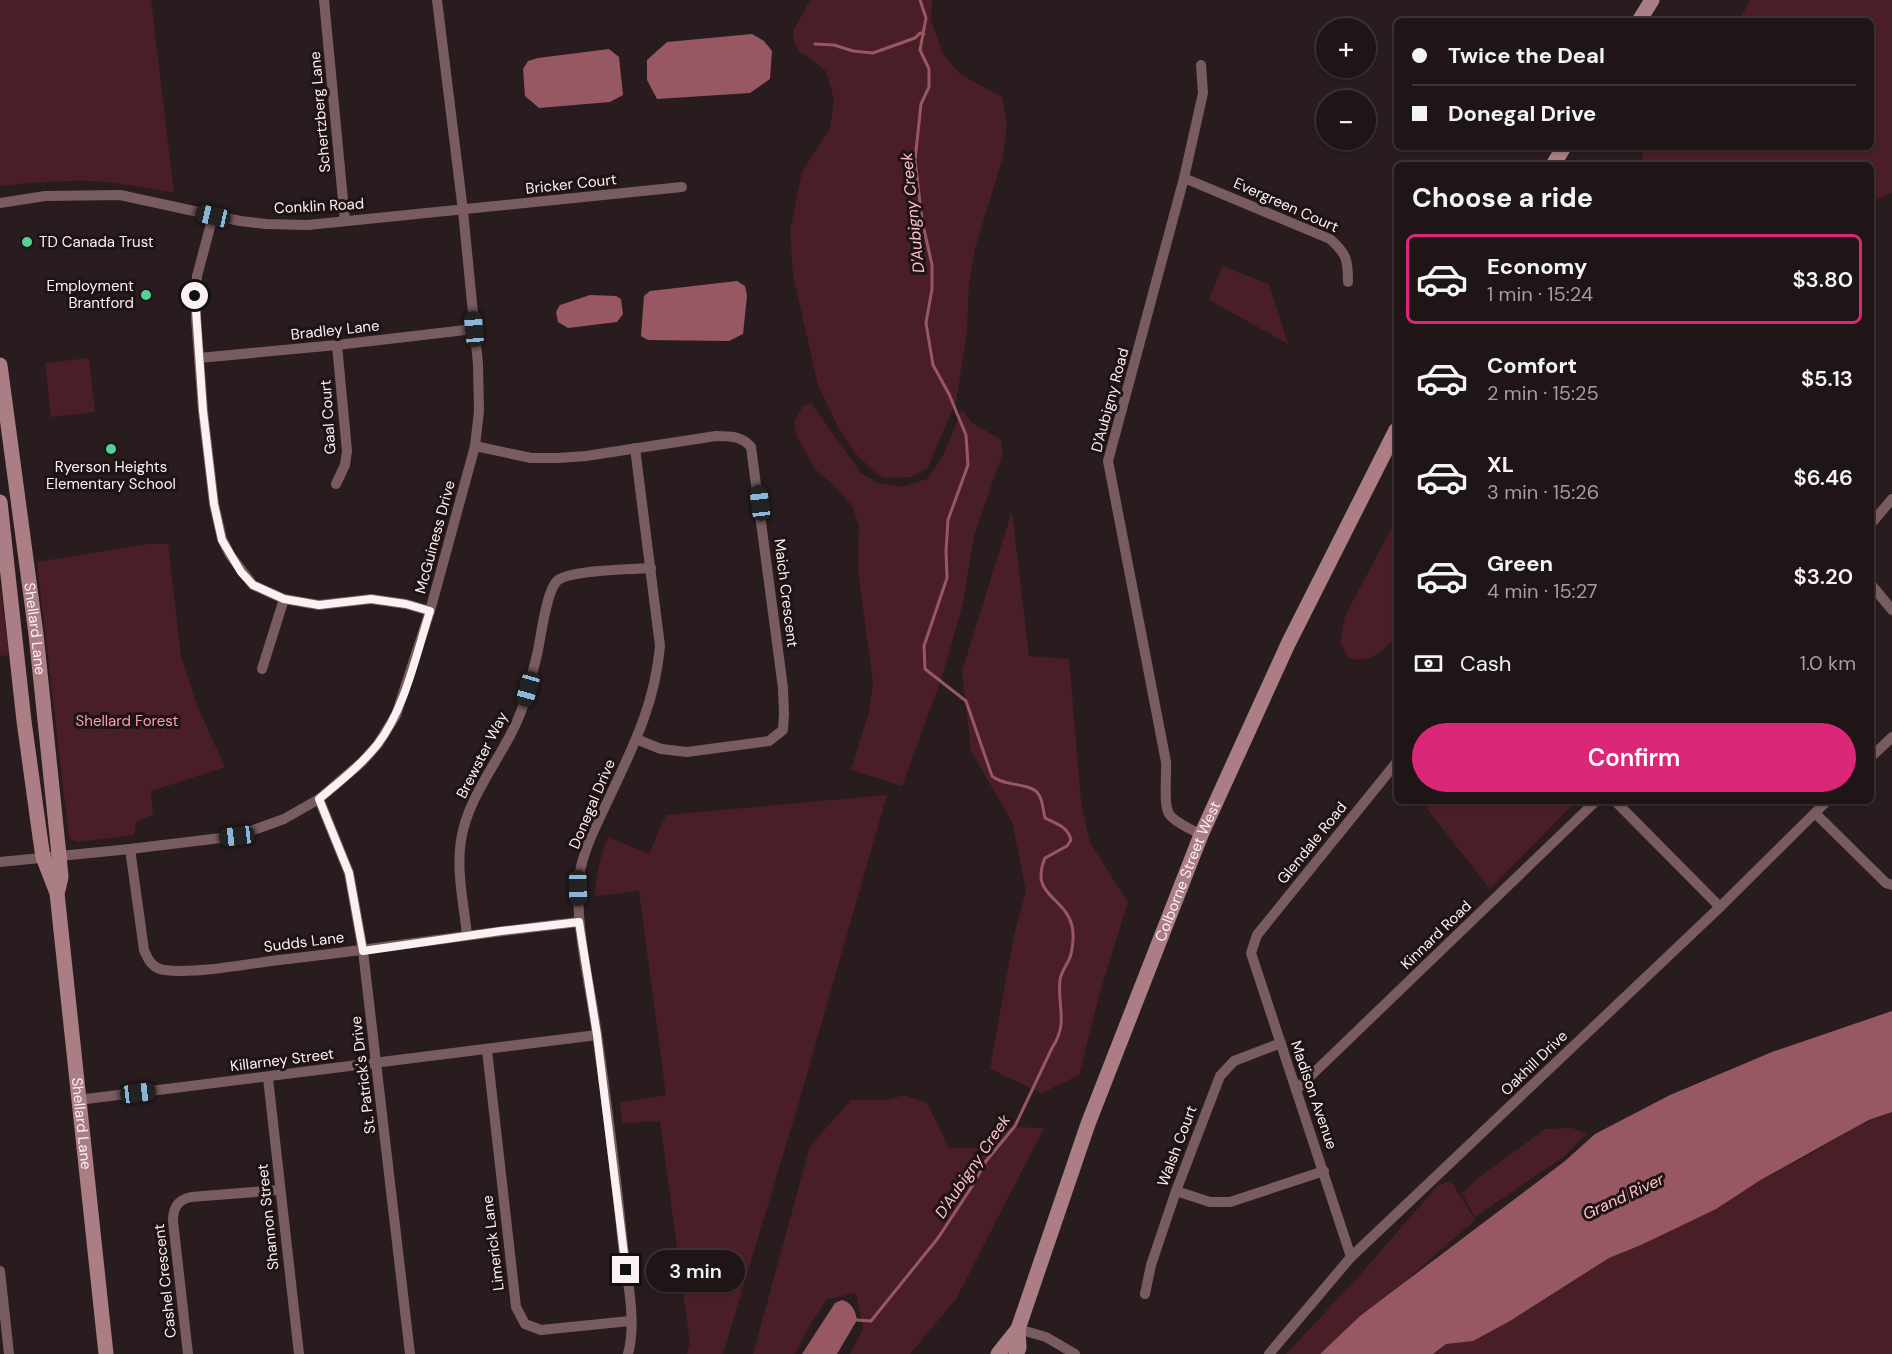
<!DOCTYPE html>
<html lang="en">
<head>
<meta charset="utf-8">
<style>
	:root { --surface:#1f1516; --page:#2c2223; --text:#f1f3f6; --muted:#a19fa1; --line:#3c3435; --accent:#db2777 }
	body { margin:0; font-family:"DM Sans",sans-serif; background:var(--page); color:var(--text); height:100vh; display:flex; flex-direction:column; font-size:22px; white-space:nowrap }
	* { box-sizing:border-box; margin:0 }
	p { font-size:20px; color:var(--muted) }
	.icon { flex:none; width:33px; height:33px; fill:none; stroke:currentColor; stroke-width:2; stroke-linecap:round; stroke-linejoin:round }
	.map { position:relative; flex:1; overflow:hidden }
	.sheet { position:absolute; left:1394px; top:162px; width:480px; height:642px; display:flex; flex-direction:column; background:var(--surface); border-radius:9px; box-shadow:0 2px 4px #0004,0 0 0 2px var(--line) }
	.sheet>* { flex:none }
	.guide { position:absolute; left:1394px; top:18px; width:480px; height:132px; border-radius:9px; box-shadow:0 2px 4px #0004,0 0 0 2px var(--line); display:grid; align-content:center; height:132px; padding:0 18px; background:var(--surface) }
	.buttons { position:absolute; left:1316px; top:18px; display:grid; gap:12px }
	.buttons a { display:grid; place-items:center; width:60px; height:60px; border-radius:50%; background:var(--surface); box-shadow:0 2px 4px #0004,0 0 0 2px var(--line); font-size:30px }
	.end { position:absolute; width:27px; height:27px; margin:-14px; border:8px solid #fbf1f2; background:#111; box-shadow:0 0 0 3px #111 }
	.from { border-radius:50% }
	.bubble { position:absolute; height:42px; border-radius:21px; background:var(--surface); box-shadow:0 2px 4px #0004,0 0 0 2px var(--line); font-size:20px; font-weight:600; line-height:42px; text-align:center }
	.car { position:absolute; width:18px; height:36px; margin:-18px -9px; border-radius:8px; box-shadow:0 0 4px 2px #0007; background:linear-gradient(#222 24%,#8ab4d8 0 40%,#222 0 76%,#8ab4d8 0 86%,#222 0) }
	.guide b { display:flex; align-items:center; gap:21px; height:57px; font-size:22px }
	.guide b+b { border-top:2px solid var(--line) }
	.guide i { width:15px; height:15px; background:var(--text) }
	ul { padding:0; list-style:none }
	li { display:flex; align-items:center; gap:18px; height:90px; margin:0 12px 9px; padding:0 6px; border:3px solid transparent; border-radius:9px }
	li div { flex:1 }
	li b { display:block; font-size:22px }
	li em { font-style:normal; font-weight:600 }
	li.current { border-color:var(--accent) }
	li>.icon { width:54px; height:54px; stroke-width:1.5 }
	h2 { padding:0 18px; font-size:27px; line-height:72px }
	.pay { display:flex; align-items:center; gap:15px; height:66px; padding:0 18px; font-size:22px }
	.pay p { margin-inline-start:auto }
	.cta { display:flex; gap:12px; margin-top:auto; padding:12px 18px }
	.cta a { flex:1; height:69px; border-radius:36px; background:var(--accent); color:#fff; font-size:24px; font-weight:600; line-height:69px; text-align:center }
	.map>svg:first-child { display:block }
	.green { fill:#4a1e27 }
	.water { fill:#985863 }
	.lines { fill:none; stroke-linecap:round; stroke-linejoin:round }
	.stream { stroke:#985863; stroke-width:3 }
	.street { stroke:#795c60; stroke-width:10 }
	.secondary { stroke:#ab7d84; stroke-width:15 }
	.route { stroke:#fbf1f2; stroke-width:8 }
	.poi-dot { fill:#54d395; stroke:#1f1315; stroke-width:2 }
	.labels { text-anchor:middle; stroke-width:6; stroke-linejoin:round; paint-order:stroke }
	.street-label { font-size:15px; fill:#fbf1f2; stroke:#1f1315 }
	.poi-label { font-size:15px; fill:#fbf1f2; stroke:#1f1315; text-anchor:start }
	.park-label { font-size:15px; fill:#ff9faf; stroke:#1f1315 }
	.water-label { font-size:16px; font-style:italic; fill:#ffc3cc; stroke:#1f1315 }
</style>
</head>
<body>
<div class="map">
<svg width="1892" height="1354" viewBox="0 0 1892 1354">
	<rect width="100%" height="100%" fill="#291c1e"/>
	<g class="green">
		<path d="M0 0H151L174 193C146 188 118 182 90 181 60 180 30 183 0 186Z"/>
		<polygon points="810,0 932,0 931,20 943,54 960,74 1002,97 1007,124 1003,157 975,248 969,283 967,333 956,401 928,467 912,477 884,478 877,474 855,453 838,427 818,385 793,275 790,231 802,172 830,128 834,99 826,71 799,51 794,42 793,31"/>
		<polygon points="1751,0 1892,0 1892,193 1871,202 1870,165 1643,165 1642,153 1644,147 1870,147 1870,21 1738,21"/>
		<polygon points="1222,266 1269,284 1288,344 1209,300"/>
		<polygon points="89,358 95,412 51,417 45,363"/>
		<polygon points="811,403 861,473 878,483 901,487 927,479 942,458 962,410 971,422 1001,440 1003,452 974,536 963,603 941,680 902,786 851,770 869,712 873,683 858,570 859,526 853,507 835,486 816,470 797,437 794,422 803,406"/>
		<polygon points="1012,511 1029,656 1069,659 1081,801 1090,843 1128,902 1100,992 1079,1075 1042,1093 990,1069 1014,935 1026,891 1012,822 971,751 962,671"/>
		<path d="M1396 520V639C1379 651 1372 664 1349 658L1340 643 1345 616Z"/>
		<polygon points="148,544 168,544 181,656 198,708 225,767 151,791 153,815 136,821 134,835 77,842 69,838 37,562"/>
		<polygon points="0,586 9,655 0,656"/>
		<path d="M887 795 799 1102 723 1354H687L690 1344 660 1121 622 1123 620 1103 666 1095 639 891 595 896C596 875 600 857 608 837L649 854 666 815Z"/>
		<polygon points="1421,801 1576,801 1490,889"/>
		<polygon points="904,1095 927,1103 949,1148 983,1148 1010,1127 1044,1128 956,1299 910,1354 850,1354 863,1329 856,1293 827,1299 808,1328 795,1354 753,1354 810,1146 851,1100 887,1100"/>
		<path d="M1892 1112V1354H1433L1446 1344 1510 1321 1609 1258 1641 1245 1814 1152C1839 1136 1864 1122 1892 1112Z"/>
		<polygon points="1572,1128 1587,1134 1562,1158 1475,1217 1462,1193 1481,1176 1545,1129"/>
		<polygon points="1447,1182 1453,1184 1475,1220 1394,1291 1360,1316 1320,1354 1286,1354 1361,1274 1438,1185"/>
	</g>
	<g class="water">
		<polygon points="752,34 764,41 772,51 770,79 750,93 657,99 647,80 647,60 667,42"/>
		<polygon points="609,49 619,57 623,95 610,102 539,108 525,96 523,69 528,61 538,58"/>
		<polygon points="737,281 745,286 747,296 743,334 729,341 648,340 641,336 644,296 650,291"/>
		<polygon points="590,295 616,296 621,299 623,314 617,322 568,328 558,322 556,312 560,305"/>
		<polygon points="1892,1011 1892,1112 1869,1120 1836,1138 1759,1181 1716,1209 1641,1245 1609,1258 1510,1321 1473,1341 1446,1344 1433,1354 1320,1354 1360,1316 1565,1161 1595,1134 1670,1095 1772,1052"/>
		<path d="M842 1300C852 1303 855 1310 857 1320L837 1354H802L835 1303Z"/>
	</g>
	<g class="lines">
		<g class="stream">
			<polyline points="815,44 834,45 853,51 873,53 915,38 920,33 924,34"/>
			<path d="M857 1320 871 1321 938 1238 971 1188 986 1161 1015 1126 1052 1048C1069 1022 1057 1007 1060 980 1061 971 1069 963 1071 954 1073 947 1074 933 1072 926 1065 896 1029 896 1045 858L1067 846 1071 840C1068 827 1057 824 1045 818 1043 811 1043 801 1039 795 1032 782 1004 787 992 776L966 701 925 669 924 646 947 578 946 551 948 520 968 465 966 435 949 394 933 365 926 323 932 289V265L922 220 915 160 921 104 929 87V69L920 50 926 18 920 0"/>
		</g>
		<g class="street">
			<polyline points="324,0 345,221"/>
			<path d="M1201 65 1203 93 1184 178 1108 461 1166 762C1167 775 1163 804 1169 814 1175 823 1192 829 1201 835"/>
			<path d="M1184 178 1330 239C1347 254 1348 260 1348 282"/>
			<polyline points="0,203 45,196 120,195 240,221 266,224 308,225 682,187"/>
			<polyline points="213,216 197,276 196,318 203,411 214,504 222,539 230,555 253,585 284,599 319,605 371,599 406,604 430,611"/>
			<polyline points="199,358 337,345 474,329"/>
			<path d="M475 446 531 458H558L586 456 716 436C730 436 742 436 751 447L783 688 784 714 783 730 769 741 687 752 661 749 636 739"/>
			<polyline points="336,484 345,465 347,451 337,345"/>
			<polyline points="1870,525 1892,499"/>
			<polyline points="1870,583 1892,610"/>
			<polyline points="262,669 284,599"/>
			<polyline points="1870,758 1892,737"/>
			<polyline points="319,799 349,873 363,951 410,1354"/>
			<polyline points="1615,801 1720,907"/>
			<polyline points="1815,813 1886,883 1892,885"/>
			<path d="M130 849 144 950C148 960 153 969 165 970 196 974 247 964 279 960 379 949 478 933 579 922"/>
			<polyline points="0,862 130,849 237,836 284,819 319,799 362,762 378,744 396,715 430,611 475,446 479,411 478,364 463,211 437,0"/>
			<path d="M467 935C464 905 456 871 461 840 469 790 509 751 524 703 529 687 533 671 537 655 541 638 546 591 557 581 568 570 633 569 651 568"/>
			<polyline points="487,1050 516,1307 525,1324 541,1330 630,1321"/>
			<polyline points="268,1078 299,1354"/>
			<polyline points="1296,1090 1596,801"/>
			<polyline points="78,1100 597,1035"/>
			<polyline points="1176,1191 1210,1202 1230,1202 1324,1171"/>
			<polyline points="1351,1257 1251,953 1257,935 1396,763"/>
			<polyline points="0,1271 9,1354"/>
			<polyline points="1145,1294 1151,1265 1176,1191 1220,1076 1234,1061 1281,1043"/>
			<polyline points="1018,1329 1046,1337 1075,1354"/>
			<path d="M188 1354 173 1221C173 1207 178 1200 191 1197L280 1190"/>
			<path d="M628 1354C637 1323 627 1278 623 1246 616 1175 607 1104 597 1034 590 986 578 938 578 890 578 858 597 824 610 796 634 745 655 703 660 646L635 448"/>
			<polyline points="1269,1354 1351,1257 1720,907 1827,801"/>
		</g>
		<g class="secondary">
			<polyline points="1639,21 1652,0"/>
			<polyline points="1553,165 1564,147"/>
			<path id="s1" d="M0 365 36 634 59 855 61 877 58 890"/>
			<path id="s2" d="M0 502 24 721 40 837 43 857 57 893 106 1354"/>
			<polyline points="998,1354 1018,1329"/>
			<path id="s3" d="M1016 1354 1019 1348 1018 1329 1088 1124 1201 835 1288 644 1396 430"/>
		</g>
	</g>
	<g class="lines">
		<path class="route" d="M195 296 203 411 214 504 222 540 241 572 253 585 284 599 319 605 371 599 406 604 430 611C416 655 405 709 377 745 360 766 339 782 319 799L349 873 363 951 501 931 579 922 597 1035 626 1270"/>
	</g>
	<g class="poi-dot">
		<circle cx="27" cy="242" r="6"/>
		<circle cx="146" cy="295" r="6"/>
		<circle cx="111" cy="449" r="6"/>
	</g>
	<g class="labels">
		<g class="street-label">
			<text transform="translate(320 112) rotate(-95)" y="5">Schertzberg Lane</text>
			<text transform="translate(571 184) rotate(-6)" y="5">Bricker Court</text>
			<text transform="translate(1286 205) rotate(24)" y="5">Evergreen Court</text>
			<text transform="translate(319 206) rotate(-3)" y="5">Conklin Road</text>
			<text transform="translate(335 330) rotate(-6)" y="5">Bradley Lane</text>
			<text transform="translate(1110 400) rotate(-75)" y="5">D'Aubigny Road</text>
			<text transform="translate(328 417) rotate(-94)" y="5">Gaal Court</text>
			<text transform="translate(435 537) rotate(-75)" y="5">McGuiness Drive</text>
			<text transform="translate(786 593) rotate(83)" y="5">Maich Crescent</text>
			<text dy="5" stroke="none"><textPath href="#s1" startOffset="266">Shellard Lane</textPath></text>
			<text transform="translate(482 755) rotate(-63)" y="5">Brewster Way</text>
			<text transform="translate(592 804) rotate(-67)" y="5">Donegal Drive</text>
			<text transform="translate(1312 843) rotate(-51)" y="5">Glendale Road</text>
			<text dy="5" stroke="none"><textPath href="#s3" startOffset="514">Colborne Street West</textPath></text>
			<text transform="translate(1436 935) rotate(-44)" y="5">Kinnard Road</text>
			<text transform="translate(304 942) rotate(-7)" y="5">Sudds Lane</text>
			<text transform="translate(282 1060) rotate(-7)" y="5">Killarney Street</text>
			<text transform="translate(1534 1063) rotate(-44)" y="5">Oakhill Drive</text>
			<text transform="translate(363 1075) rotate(-97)" y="5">St. Patrick's Drive</text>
			<text transform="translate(1314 1095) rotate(71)" y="5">Madison Avenue</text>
			<text dy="5" stroke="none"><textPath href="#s2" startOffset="628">Shellard Lane</textPath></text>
			<text transform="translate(1177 1146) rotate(-69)" y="5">Walsh Court</text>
			<text transform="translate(268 1217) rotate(-96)" y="5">Shannon Street</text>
			<text transform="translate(493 1243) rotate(-97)" y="5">Limerick Lane</text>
			<text transform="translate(165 1281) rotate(-96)" y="5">Cashel Crescent</text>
		</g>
		<g class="poi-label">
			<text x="39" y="247">TD Canada Trust</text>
			<text x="134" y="291" text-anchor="end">Employment<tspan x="134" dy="17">Brantford</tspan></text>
			<text x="111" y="472" text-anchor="middle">Ryerson Heights<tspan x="111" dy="17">Elementary School</tspan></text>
		</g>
		<g class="park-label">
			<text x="127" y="726">Shellard Forest</text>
		</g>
		<g class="water-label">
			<text transform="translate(912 213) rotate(-96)" y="6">D'Aubigny Creek</text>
			<text transform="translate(972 1166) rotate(-56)" y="6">D'Aubigny Creek</text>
			<text transform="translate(1623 1196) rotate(-25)" y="6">Grand River</text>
		</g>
	</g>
</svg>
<div class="buttons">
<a>+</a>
<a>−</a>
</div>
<i class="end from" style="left:195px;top:296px"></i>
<i class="end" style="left:626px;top:1270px"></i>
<div class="bubble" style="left:646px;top:1250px;width:99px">3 min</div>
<i class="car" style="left:213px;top:216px;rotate:283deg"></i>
<i class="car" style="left:474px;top:329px;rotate:355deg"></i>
<i class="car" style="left:760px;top:503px;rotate:353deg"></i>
<i class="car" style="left:528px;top:689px;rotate:196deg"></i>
<i class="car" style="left:237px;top:836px;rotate:263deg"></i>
<i class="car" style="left:578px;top:888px;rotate:179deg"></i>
<i class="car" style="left:138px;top:1093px;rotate:83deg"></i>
<div class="guide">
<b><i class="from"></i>Twice the Deal</b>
<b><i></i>Donegal Drive</b>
</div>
<section class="sheet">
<h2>Choose a ride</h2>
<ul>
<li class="current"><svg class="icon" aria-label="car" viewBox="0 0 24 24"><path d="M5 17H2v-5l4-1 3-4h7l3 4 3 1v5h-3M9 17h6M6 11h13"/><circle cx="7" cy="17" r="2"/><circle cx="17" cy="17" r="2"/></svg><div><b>Economy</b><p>1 min · 15:24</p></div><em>$3.80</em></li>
<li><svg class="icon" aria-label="car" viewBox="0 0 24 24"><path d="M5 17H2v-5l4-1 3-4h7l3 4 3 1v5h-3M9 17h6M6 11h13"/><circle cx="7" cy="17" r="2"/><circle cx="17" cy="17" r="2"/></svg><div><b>Comfort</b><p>2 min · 15:25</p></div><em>$5.13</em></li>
<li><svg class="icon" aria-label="car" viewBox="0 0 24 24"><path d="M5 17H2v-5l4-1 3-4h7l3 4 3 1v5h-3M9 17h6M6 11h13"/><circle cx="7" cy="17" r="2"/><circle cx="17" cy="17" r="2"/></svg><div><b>XL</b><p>3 min · 15:26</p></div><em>$6.46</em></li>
<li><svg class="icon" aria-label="car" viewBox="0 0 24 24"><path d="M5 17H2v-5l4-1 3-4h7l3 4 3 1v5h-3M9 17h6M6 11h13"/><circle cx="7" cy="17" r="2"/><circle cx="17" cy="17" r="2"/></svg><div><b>Green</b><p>4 min · 15:27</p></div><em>$3.20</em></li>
</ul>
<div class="pay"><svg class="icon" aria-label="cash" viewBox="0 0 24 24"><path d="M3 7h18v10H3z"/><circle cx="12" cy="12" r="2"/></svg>Cash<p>1.0 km</p></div>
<div class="cta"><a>Confirm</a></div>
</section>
</div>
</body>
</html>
